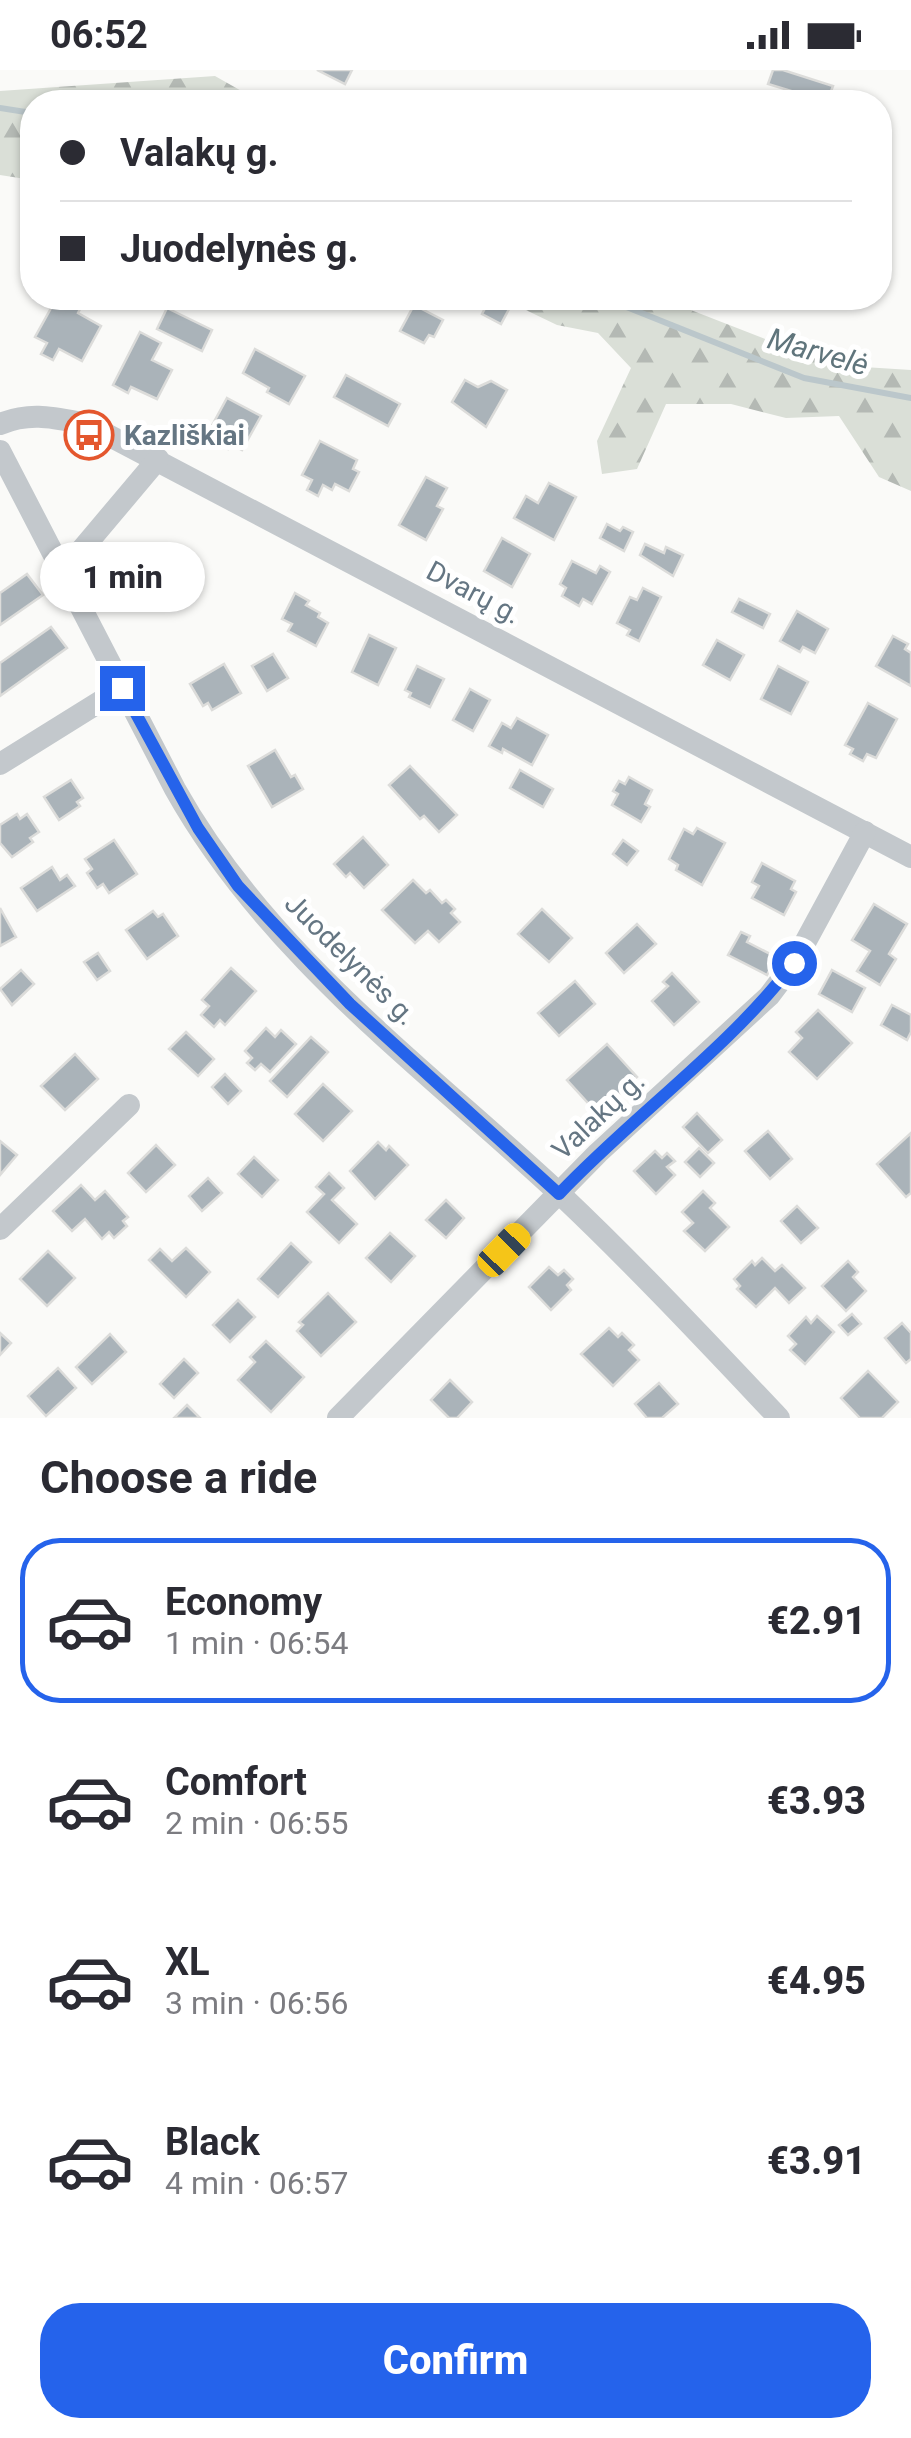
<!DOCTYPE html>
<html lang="en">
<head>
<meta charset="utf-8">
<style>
	:root { --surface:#fff; --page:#f7f7f7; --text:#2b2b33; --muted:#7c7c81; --line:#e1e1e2; --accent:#2563eb }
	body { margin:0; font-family:Roboto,sans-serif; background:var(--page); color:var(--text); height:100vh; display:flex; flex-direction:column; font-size:38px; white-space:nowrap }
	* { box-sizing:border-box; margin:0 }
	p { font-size:32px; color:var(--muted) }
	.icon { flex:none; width:55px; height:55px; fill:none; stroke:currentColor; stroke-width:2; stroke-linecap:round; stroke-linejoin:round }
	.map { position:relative; height:1348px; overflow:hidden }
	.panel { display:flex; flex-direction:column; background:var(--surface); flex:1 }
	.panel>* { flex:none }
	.hud { position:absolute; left:20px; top:20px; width:872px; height:220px; border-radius:40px; box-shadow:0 2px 8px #0004; display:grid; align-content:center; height:220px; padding:0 40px; background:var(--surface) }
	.end { position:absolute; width:45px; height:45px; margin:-22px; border:12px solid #2563eb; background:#fff; box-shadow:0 0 0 5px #fff }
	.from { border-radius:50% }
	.bubble { position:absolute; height:70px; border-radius:35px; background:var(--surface); box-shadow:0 2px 8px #0004; font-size:32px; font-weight:800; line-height:70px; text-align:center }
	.car { position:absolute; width:30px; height:60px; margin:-30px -15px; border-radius:12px; box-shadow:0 0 8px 2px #0007; background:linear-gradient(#f5c518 24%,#345 0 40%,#f5c518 0 76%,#345 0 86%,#f5c518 0) }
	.hud b { display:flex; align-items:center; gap:35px; height:95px; font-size:38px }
	.hud b+b { border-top:2px solid var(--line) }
	.hud i { width:25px; height:25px; background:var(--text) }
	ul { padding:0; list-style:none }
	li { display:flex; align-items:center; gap:30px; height:165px; margin:0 20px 15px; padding:0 20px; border:5px solid transparent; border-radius:40px }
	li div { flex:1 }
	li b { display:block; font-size:38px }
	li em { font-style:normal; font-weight:800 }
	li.selected { border-color:var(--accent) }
	li>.icon { width:90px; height:90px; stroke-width:1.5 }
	h2 { padding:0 40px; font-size:45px; line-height:120px }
	.button { display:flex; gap:20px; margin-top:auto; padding:20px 40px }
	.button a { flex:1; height:115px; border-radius:40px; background:var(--accent); color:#fff; font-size:40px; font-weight:800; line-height:115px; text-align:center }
	.status { display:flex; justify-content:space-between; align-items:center; height:70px; padding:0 50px; background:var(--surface); direction:ltr }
	.status svg { height:28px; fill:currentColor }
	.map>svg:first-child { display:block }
	.forest { fill:url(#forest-firs) }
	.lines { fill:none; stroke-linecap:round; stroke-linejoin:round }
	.stream { stroke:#bbc7cb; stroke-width:6 }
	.building { fill:#aab3b9; stroke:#dcdcda; stroke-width:2.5 }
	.street { stroke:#c3c8cc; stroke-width:22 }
	.route { stroke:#2563eb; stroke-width:12 }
	.labels { text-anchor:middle; stroke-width:10; stroke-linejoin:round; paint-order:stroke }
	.poi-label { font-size:28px; font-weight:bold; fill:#657683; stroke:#fff; text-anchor:start }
	.street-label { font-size:28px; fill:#657683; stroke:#fff }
	.water-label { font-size:30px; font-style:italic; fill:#60757c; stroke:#fff }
</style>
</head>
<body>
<div class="status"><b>06:52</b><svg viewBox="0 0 49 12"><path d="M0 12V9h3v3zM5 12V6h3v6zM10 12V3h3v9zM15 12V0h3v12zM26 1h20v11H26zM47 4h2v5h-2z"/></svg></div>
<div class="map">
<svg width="911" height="1348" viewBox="0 0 911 1348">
	<defs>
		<pattern id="forest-firs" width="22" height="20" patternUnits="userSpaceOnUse" patternTransform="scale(2.5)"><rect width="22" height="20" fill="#dadfd7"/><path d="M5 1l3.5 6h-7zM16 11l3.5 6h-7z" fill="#b4b9b4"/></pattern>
	</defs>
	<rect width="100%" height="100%" fill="#fafaf8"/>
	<g class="forest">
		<polygon points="215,6 261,32 32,32 32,110 0,105 0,21"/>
		<polygon points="501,228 660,228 832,295 911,300 911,421 879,407 839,346 786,348 731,334 666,334 637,399 602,404 597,371 631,298 598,263 557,255"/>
	</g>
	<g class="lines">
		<g class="stream">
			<polyline points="0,38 32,43"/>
			<polyline points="604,228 804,308 911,328"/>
		</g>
	</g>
	<g class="building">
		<polygon points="317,0 352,0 345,14"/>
		<polygon points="773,0 783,0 833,16 827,32 768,14"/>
		<polygon points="490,229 509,239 501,254 482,244"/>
		<polygon points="68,230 81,237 78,243 101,256 82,291 59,279 53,290 41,284 47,273 35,267 55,231 64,236"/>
		<polygon points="414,235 443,250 434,267 429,265 424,273 400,261"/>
		<polygon points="167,238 212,260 202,281 157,259"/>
		<polygon points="140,262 161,273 152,290 172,300 157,329 131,317 128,323 113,315"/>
		<polygon points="255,279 305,306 289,334 267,322 269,318 243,303"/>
		<polygon points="346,305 400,334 388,356 334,327"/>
		<polygon points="465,310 478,317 491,311 507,320 486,357 452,332"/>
		<polygon points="227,328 261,346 242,380 231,374 228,379 208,363"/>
		<polygon points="320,371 357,390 353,399 359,402 349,421 335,414 332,420 323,415 318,426 307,420 312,410 302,405"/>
		<polygon points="426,407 447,418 437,436 443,439 426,470 399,455"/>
		<polygon points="549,413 576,427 554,470 514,448 526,426 538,433"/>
		<polygon points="607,454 620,461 623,457 633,462 624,481 600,468"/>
		<polygon points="502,468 530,484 512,517 484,501"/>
		<polygon points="645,474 664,483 666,477 683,485 673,506 640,485"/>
		<polygon points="572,491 596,503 600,496 610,502 592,534 583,529 579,536 562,526 566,518 560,514"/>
		<polygon points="27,504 43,525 0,555 0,523"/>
		<polygon points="643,518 661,527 639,571 627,565 630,560 617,553 630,527 637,530"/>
		<polygon points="295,523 309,531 306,535 320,543 318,547 328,553 316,576 288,561 292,554 282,549"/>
		<polygon points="739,529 770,544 763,558 732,542"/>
		<polygon points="797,541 828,559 815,583 803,577 800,582 780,571"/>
		<polygon points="51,557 67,578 0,626 0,593"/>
		<polygon points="369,565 396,578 378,615 352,602"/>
		<polygon points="893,566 908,574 905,579 911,583 911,616 876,596"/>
		<polygon points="717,570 744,585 730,610 703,595"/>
		<polygon points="273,584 288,608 267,621 252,596"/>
		<polygon points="224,594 241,623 212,640 208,633 203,636 190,614"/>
		<polygon points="417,596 444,609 430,637 409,627 411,623 405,620"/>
		<polygon points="778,596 808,612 791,644 761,629"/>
		<polygon points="470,619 490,630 473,661 453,650"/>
		<polygon points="868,633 897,649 876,688 867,684 863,691 850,684 853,679 845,675"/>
		<polygon points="517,648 548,665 532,695 503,679 502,683 489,676 502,653 511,658"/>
		<polygon points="275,680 291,707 295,705 303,719 272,737 248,696"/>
		<polygon points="410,696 457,745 439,762 424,746 420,749 389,715"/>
		<polygon points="520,700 553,719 543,737 510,718"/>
		<polygon points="629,707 652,720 645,734 650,737 641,752 612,735 618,724 613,721 619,711 625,714"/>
		<polygon points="71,710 83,728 77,732 80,736 59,750 44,727"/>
		<polygon points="17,744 20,749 27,744 39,762 30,768 33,772 12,787 0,773 0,755"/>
		<polygon points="697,758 725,773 702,815 676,800 678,795 669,789 684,759 693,764"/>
		<polygon points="363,767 388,795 364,818 350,803 346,807 334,794"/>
		<polygon points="114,770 137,804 109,823 103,814 97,818 87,803 92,799 85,789"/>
		<polygon points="623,770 638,781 627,795 613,784"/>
		<polygon points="762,793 795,811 791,819 796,822 784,845 752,828 759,816 752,812"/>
		<polygon points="52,797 60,810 67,805 75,816 37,841 21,818"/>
		<polygon points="413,810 426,823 430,820 442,833 446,830 455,839 451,843 460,852 439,872 428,861 415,873 382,840"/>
		<polygon points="874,834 907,854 889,884 896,889 880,915 857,901 870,881 852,870"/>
		<polygon points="0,838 16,867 0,876"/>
		<polygon points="542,839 572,868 549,892 518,864"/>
		<polygon points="153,841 158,847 163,844 178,866 147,889 126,860"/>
		<polygon points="637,854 656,874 624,903 606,883"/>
		<polygon points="741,862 750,866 747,872 776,887 767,905 728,885"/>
		<polygon points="98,883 110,901 97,910 84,892"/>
		<polygon points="231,898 256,921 225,955 220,950 214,957 201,945 209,936 202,930"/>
		<polygon points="21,900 34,914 12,935 0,919"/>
		<polygon points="832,900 865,918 852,942 819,924"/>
		<polygon points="672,903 699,932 674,955 652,931 668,916 663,912"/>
		<polygon points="575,911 595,934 559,966 538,943"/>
		<polygon points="892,935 911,945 911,962 907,970 881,955"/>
		<polygon points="818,940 852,973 817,1009 789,982 802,968 796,962"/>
		<polygon points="266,958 275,967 281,960 296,974 270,1002 261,994 255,1000 247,993 252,988 245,981"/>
		<polygon points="186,962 214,989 198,1006 169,979"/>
		<polygon points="311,967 328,982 287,1027 270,1011"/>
		<polygon points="607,974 637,1007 598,1044 567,1010"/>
		<polygon points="75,984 98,1009 65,1040 41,1016"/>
		<polygon points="225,1004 241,1021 228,1034 212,1017"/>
		<polygon points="323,1014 352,1041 323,1071 295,1044"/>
		<polygon points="697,1043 722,1070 708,1083 683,1057"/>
		<polygon points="768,1061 792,1089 770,1109 745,1081"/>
		<polygon points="911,1063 911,1123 906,1127 877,1094"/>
		<polygon points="0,1071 17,1085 0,1105"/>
		<polygon points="378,1072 386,1080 389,1076 408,1095 375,1129 350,1101"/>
		<polygon points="156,1075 175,1095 146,1122 128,1103"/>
		<polygon points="699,1078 714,1093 700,1107 685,1092"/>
		<polygon points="655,1081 662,1088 667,1083 675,1091 667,1097 675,1105 656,1124 634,1101"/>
		<polygon points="254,1087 278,1110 262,1127 238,1104"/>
		<polygon points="329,1103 344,1118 332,1130 357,1154 339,1173 307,1142 324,1124 316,1117"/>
		<polygon points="208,1108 222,1123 202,1141 189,1126"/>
		<polygon points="81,1115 95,1130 105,1121 128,1147 123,1151 127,1156 114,1168 109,1162 102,1169 85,1149 72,1161 53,1141"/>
		<polygon points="703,1121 715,1133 710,1138 729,1157 705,1181 684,1161 693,1153 682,1142"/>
		<polygon points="446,1130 464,1148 446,1168 426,1150"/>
		<polygon points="797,1136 818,1158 801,1173 781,1151"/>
		<polygon points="390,1163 415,1186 391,1212 366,1188"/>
		<polygon points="291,1173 311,1192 278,1227 258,1209"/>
		<polygon points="186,1178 210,1202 186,1227 149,1190 160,1179 172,1191"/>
		<polygon points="48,1181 75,1208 47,1236 20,1209"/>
		<polygon points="762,1188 775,1201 782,1195 805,1218 789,1233 775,1218 756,1237 737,1219 740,1216 734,1209 752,1191 755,1195"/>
		<polygon points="848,1191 858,1202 853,1207 866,1221 846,1241 822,1216"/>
		<polygon points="549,1197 558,1205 564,1200 573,1209 567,1215 571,1220 551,1240 529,1217"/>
		<polygon points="328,1223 356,1252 321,1286 297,1261 303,1255 299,1252"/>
		<polygon points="238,1230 255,1247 230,1272 213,1255"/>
		<polygon points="852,1244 861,1254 848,1265 839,1255"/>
		<polygon points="817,1246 834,1262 805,1294 790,1280 796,1274 788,1266 806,1247 811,1253"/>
		<polygon points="902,1253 911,1263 911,1289 906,1293 885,1268"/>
		<polygon points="609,1258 618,1267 622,1263 634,1275 629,1280 639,1290 613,1316 581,1284"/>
		<polygon points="0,1263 11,1273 0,1285"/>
		<polygon points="110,1264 126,1282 92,1314 76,1297"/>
		<polygon points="266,1271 304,1307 271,1342 238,1310 255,1292 250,1287"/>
		<polygon points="184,1289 198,1303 174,1328 160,1314"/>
		<polygon points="58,1298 76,1318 46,1346 28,1326"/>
		<polygon points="868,1301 898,1332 882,1348 860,1348 841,1328"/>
		<polygon points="450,1310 472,1332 457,1348 449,1348 431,1330"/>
		<polygon points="659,1313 678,1334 662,1348 647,1348 635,1334"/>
		<polygon points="187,1335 200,1348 174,1348"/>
	</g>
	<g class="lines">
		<g class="street">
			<path d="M0 354C31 341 55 348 87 354L911 787"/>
			<path d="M0 381 175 719C267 884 425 998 561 1125 636 1196 707 1272 779 1348"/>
			<polyline points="62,503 158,389"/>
			<polyline points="0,694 122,618"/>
			<polyline points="0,1159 129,1035"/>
			<polyline points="338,1348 598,1083 769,926 794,893 865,762"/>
		</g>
	</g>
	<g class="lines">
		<path class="route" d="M122 618 198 758 238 816 350 934 559 1124C635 1044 727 980 794 893"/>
	</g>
	<defs>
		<g id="bus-ring" transform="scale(2.5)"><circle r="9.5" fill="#fff" stroke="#e4572e" stroke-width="1.5"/><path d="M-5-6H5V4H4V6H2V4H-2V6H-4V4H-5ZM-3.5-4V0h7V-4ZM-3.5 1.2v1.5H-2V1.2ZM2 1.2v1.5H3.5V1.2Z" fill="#e4572e"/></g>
	</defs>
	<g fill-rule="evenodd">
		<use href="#bus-ring" x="89" y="365"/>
	</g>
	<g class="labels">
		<g class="poi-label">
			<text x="124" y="375">Kazliškiai</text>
		</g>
		<g class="street-label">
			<text transform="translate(474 522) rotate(28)" y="10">Dvarų g.</text>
			<text transform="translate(351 889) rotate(45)" y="10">Juodelynės g.</text>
			<text transform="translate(598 1045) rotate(-43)" y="10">Valakų g.</text>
		</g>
		<g class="water-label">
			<text transform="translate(818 282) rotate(16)" y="10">Marvelė</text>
		</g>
	</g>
</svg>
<i class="end from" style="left:794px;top:893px"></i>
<i class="end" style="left:122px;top:618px"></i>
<div class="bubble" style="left:40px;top:472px;width:165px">1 min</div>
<i class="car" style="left:504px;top:1180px;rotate:44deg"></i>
<div class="hud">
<b><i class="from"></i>Valakų g.</b>
<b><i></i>Juodelynės g.</b>
</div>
</div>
<section class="panel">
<h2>Choose a ride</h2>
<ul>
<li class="selected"><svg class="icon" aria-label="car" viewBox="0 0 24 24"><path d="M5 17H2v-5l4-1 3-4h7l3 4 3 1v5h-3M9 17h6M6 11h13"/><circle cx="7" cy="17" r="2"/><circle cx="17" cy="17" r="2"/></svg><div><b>Economy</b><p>1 min · 06:54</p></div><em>€2.91</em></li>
<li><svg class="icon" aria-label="car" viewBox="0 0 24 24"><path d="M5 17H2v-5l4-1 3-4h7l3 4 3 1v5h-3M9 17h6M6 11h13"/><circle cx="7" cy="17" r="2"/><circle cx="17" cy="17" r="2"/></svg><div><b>Comfort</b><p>2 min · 06:55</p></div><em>€3.93</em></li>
<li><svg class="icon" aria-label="car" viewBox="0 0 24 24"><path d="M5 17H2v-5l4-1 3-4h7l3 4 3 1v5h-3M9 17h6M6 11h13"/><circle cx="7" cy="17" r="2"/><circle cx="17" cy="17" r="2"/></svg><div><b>XL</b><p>3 min · 06:56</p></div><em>€4.95</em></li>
<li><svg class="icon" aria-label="car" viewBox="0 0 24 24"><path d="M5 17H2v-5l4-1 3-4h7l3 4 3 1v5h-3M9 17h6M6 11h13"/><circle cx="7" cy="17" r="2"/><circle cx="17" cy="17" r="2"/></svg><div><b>Black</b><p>4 min · 06:57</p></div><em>€3.91</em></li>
</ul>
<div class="button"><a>Confirm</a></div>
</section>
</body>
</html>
